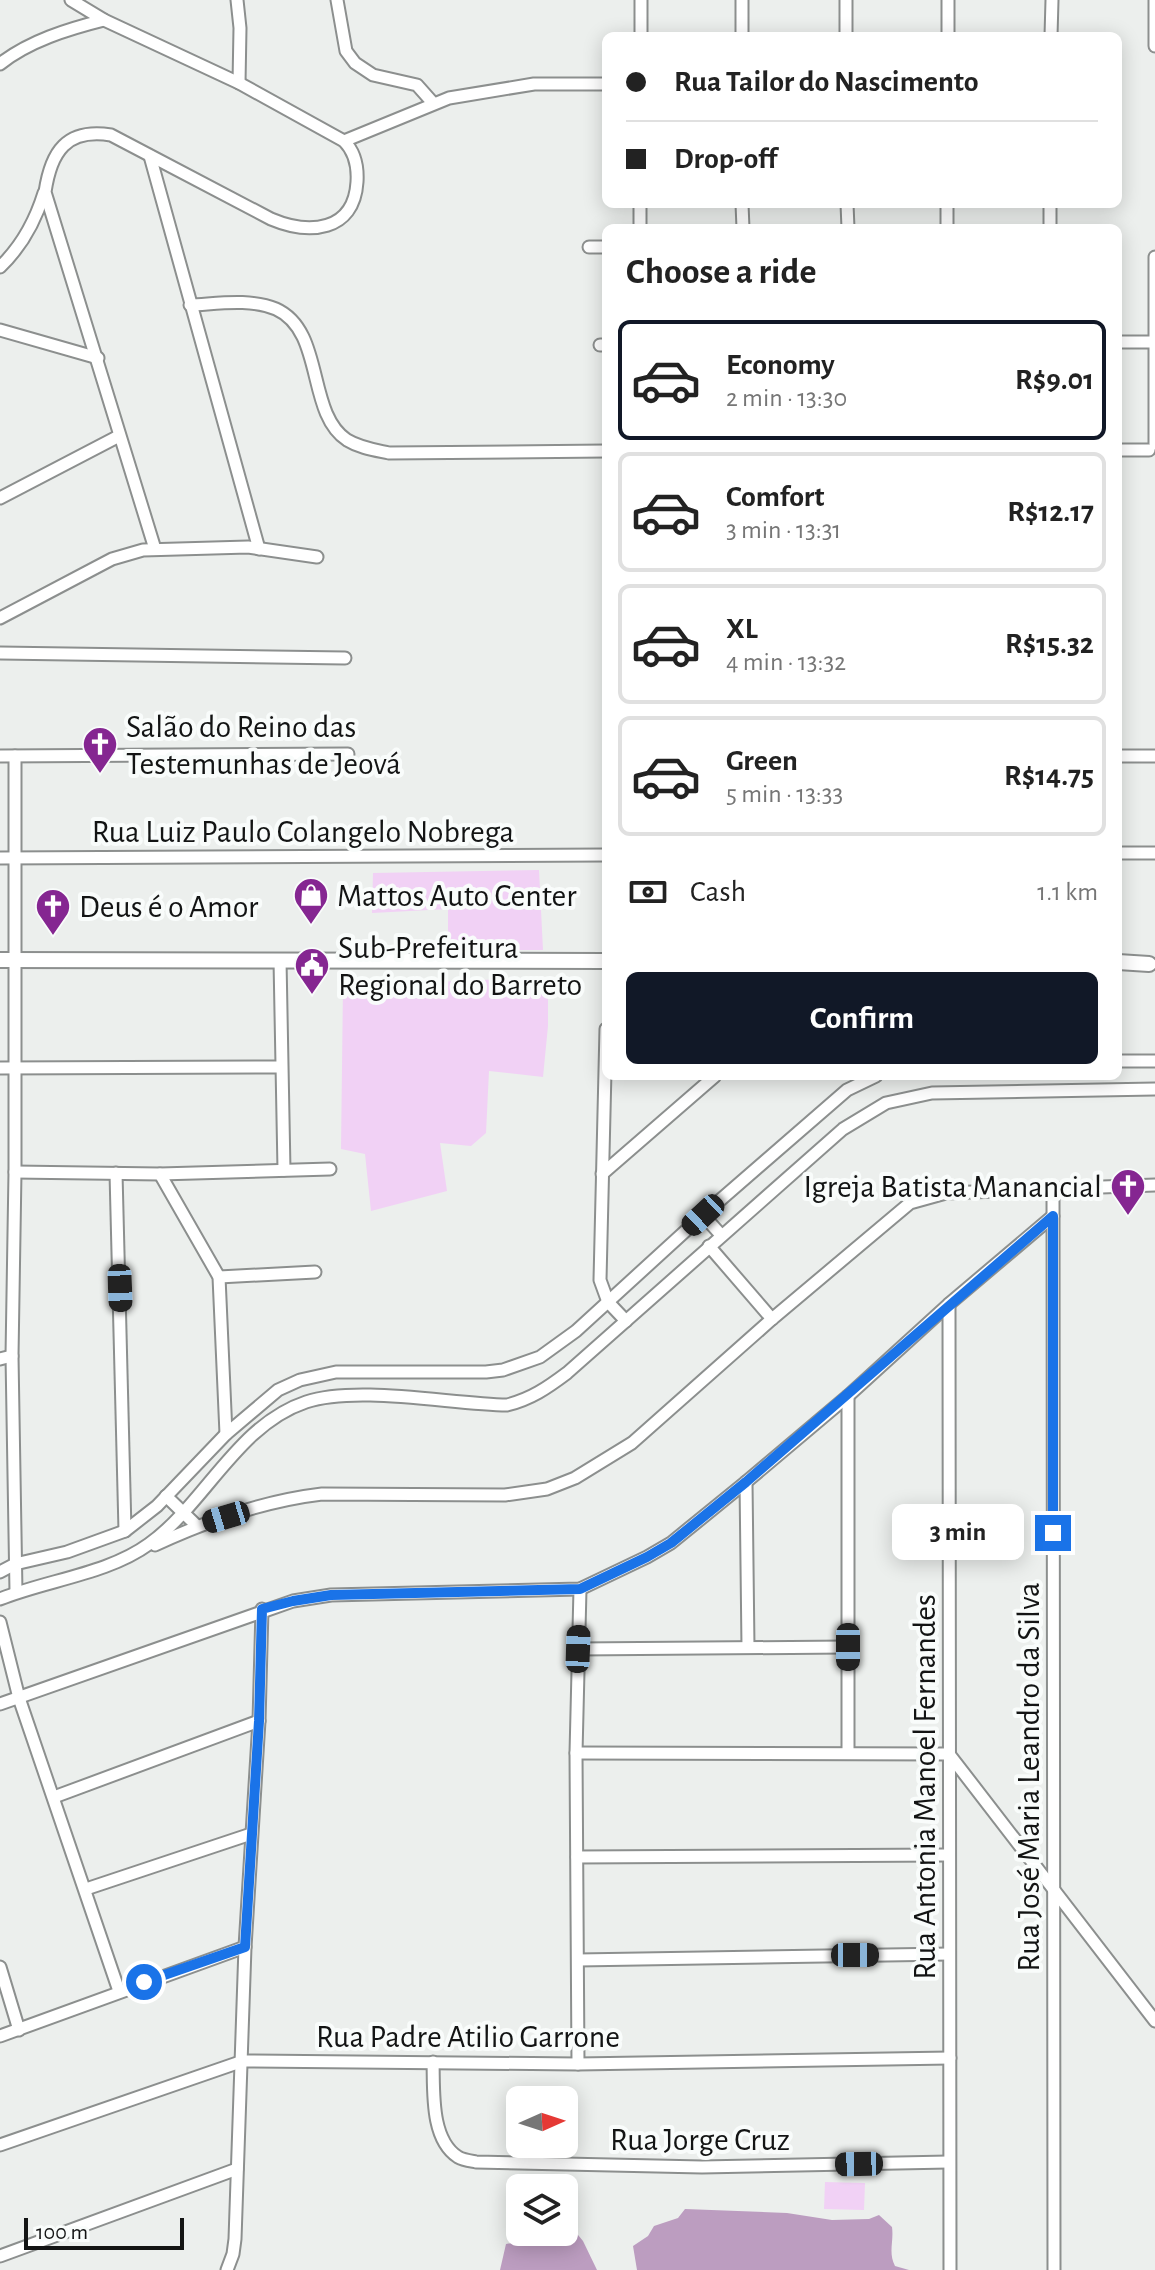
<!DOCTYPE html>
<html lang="en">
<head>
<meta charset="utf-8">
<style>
	:root { --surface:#fff; --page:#f2f2f2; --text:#222; --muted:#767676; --line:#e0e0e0; --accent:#111827 }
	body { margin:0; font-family:"Alegreya Sans",sans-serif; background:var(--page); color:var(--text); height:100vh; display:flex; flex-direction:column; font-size:30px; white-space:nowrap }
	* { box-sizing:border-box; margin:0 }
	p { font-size:26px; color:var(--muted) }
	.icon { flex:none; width:44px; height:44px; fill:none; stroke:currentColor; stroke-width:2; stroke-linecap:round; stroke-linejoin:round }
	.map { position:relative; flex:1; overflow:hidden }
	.drawer { position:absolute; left:602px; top:224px; width:520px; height:856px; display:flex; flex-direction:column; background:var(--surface); border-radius:12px; box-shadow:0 4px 20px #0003 }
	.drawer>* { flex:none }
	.banner { position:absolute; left:602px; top:32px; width:520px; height:176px; border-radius:12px; box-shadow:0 4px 20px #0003; display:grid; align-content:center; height:176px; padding:0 24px; background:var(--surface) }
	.needle { width:52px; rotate:87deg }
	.fabs { position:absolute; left:506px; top:2086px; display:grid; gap:16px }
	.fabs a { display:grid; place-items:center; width:72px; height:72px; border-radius:12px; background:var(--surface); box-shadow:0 4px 20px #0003; font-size:40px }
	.scale { position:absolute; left:24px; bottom:20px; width:160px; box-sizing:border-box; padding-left:8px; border:4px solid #131414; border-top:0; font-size:22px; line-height:28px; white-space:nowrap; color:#131414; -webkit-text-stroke:6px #f9fcfb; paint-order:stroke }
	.end { position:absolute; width:36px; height:36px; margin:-18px; border:10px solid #1a73e8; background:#fff; box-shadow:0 0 0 4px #fff }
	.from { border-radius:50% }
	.bubble { position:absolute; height:56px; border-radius:12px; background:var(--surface); box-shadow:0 4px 20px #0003; font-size:26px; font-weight:700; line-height:56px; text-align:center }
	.car { position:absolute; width:24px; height:48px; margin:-24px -12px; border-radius:10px; box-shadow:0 0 6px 2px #0007; background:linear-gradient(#222 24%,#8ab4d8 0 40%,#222 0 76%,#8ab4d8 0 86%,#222 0) }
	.banner b { display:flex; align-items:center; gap:28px; height:76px; font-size:30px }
	.banner b+b { border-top:2px solid var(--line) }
	.banner i { width:20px; height:20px; background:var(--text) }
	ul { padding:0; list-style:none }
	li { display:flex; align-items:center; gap:24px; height:120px; margin:0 16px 12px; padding:0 8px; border:4px solid var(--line); border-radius:12px }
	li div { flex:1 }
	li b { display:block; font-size:30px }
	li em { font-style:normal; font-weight:700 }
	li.active { border-color:var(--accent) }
	li>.icon { width:72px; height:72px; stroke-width:1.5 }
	h2 { padding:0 24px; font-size:36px; line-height:96px }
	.pay { display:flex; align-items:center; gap:20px; height:88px; padding:0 24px; font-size:30px }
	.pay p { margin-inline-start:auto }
	.action { display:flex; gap:16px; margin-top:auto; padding:16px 24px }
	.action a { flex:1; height:92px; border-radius:12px; background:var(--accent); color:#fff; font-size:32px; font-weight:700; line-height:92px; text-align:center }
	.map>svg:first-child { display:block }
	.green { fill:#f1d1f5 }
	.forest { fill:#bc9dc0 }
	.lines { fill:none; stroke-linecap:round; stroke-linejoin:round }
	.minor-casing { stroke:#8c8f8e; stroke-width:15 }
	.tertiary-casing { stroke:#8c8f8e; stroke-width:18 }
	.minor { stroke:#fff; stroke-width:11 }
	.tertiary { stroke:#fff; stroke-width:14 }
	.route { stroke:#1a73e8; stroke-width:10 }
	.labels { text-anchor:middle; stroke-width:8; stroke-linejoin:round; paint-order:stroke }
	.poi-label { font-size:32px; fill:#131414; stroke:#f9fcfb; text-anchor:start }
	.street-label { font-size:32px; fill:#131414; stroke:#f9fcfb }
</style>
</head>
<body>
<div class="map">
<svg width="1155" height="2270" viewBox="0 0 1155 2270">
	<rect width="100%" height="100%" fill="#ecefed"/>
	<g class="green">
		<polygon points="539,870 543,950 448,950 448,909 372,913 373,873"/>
		<polygon points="548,977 548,1026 543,1077 489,1071 486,1133 471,1146 440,1143 447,1191 371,1211 365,1154 341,1149 343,986"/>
		<polygon points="825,2182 865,2183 864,2210 824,2209"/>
	</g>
	<g class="forest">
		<path d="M685 2209 787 2213 832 2220 869 2219 879 2215 892 2227C894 2242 888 2252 895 2266L909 2270H637L633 2246 648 2236 654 2226 678 2218Z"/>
		<polygon points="564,2218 583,2241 597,2270 500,2270 506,2244 530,2240 532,2232 564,2232"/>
	</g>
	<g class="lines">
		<g class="minor-casing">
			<g id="minor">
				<path d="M71 0 104 20 239 83 344 141C355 152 358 166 357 182 354 232 309 235 271 219L111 135C66 128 51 152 45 192L155 549"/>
				<polyline points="237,0 240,28 239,83"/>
				<polyline points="337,0 346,51 355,63 373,75 417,85 433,103"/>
				<polyline points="846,0 846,36"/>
				<polyline points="1155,0 1155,46"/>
				<polyline points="641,36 641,0"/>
				<polyline points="742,36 742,0"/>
				<polyline points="948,36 948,0"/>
				<polyline points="1051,36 1052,0"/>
				<path d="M0 64C29 41 68 29 104 20"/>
				<polyline points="344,141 449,98 534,84 606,84"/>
				<polyline points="150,156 259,549"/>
				<polyline points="742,204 743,228"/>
				<polyline points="847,204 848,228"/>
				<polyline points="1050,204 1050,228"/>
				<polyline points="640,228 640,204"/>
				<polyline points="947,228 947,204"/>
				<polyline points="589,247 606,247"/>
				<path d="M0 267C22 246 35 222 44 193"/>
				<path d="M190 305C216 304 250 298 276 309 325 331 306 413 347 440 360 448 375 450 389 453L606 451"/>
				<polyline points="0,330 98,358"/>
				<polyline points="1118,342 1155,342"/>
				<polyline points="600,345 606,345"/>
				<polyline points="1155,444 1155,257"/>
				<polyline points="1118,450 1149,450"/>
				<polyline points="0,498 119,436"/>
				<polyline points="0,618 112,559 143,550 248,547 317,557"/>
				<polyline points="0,653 345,658"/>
				<polyline points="0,756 348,754"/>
				<polyline points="15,756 15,1172 12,1356 16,1592"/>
				<polyline points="1118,756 1155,756"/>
				<polyline points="1118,853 1155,853"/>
				<polyline points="0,858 606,855"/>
				<polyline points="280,960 284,1170"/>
				<polyline points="606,1029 600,1280 608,1302 626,1321"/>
				<polyline points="1118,1061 1155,1061"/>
				<polyline points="0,1068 281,1067"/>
				<polyline points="15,1172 160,1174 330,1169"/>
				<polyline points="116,1173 125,1531"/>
				<polyline points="160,1174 219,1277 226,1434"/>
				<polyline points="602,1174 715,1076"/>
				<polyline points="1053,1187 1054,2270"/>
				<polyline points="703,1215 721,1235"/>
				<polyline points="709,1246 772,1319"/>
				<polyline points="219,1277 315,1272"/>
				<polyline points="949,1304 950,2270"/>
				<polyline points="0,1359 12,1356"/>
				<polyline points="848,1396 848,1753"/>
				<polyline points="746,1482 748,1647"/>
				<polyline points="166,1496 197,1526"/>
				<path d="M155 1545C209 1520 263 1501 322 1494L505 1495 547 1489 575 1478 632 1443 772 1319 910 1203 946 1193 1155 1185"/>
				<polyline points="0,1572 15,1564 67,1552 125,1531 157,1506 226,1434 278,1390 300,1380 336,1372 486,1372 503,1370 540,1357 576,1331 703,1215 847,1090 876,1076"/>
				<path d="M0 1599C47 1580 108 1574 149 1544 205 1504 237 1425 306 1402 357 1385 450 1404 507 1405 531 1399 547 1388 567 1373L843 1129 886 1103 932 1093 1155 1089"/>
				<polyline points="0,1622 19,1698 119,1991"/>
				<polyline points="578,1649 848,1647"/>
				<polyline points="0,1704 293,1601 331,1595 580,1589 647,1557 671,1543 746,1482 848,1396 949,1304 1053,1216"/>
				<polyline points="576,1753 949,1754 1155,2021"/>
				<polyline points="54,1797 259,1721"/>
				<polyline points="577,1857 948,1855"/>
				<polyline points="86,1889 251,1834"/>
				<polyline points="578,1960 949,1954"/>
				<polyline points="0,1967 19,2030"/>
				<polyline points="0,2036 245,1947"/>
				<path d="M433 2062C434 2090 430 2139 458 2157 463 2160 471 2161 476 2162L702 2167 948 2162"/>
				<polyline points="578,2064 576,1753 580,1589"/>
				<polyline points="0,2145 243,2061 578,2064 950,2058"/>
				<polyline points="0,2256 237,2169"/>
				<polyline points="227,2270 233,2254 235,2239 245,1947 259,1721 262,1609"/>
			</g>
		</g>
		<g class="tertiary-casing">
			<g id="tertiary">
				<polyline points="0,960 606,961"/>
				<polyline points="1118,962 1149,964"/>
			</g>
		</g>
		<use href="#minor" class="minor"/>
		<use href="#tertiary" class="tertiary"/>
	</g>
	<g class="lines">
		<polyline class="route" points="144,1982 245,1947 259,1721 262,1609 293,1601 331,1595 580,1589 647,1557 671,1543 746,1482 1053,1216 1053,1533"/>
	</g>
	<defs>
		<g id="church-pin" transform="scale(1.8)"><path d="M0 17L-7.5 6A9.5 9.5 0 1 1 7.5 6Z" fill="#852691" stroke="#f9fcfb"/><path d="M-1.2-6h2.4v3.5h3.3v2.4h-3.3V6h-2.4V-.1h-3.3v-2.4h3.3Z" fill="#fff"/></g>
		<g id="shop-pin" transform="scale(1.8)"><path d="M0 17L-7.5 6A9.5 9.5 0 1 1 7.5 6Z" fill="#852691" stroke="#f9fcfb"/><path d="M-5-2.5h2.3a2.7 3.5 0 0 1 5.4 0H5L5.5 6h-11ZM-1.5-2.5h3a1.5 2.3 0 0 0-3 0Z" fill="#fff"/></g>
		<g id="civic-pin" transform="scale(1.8)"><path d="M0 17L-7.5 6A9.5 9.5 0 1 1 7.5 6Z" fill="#852691" stroke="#f9fcfb"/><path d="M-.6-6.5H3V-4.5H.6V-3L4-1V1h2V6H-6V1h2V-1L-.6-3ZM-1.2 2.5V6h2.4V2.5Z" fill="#fff"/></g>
	</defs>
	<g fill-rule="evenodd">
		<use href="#church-pin" x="100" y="744"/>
		<use href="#shop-pin" x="311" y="895"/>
		<use href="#church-pin" x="53" y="906"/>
		<use href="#civic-pin" x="312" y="965"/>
		<use href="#church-pin" x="1128" y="1186"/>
	</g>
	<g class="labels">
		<g class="poi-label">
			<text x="126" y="737">Salão do Reino das<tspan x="126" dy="37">Testemunhas de Jeová</tspan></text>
			<text x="337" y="906">Mattos Auto Center</text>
			<text x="79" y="917">Deus é o Amor</text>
			<text x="338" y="958">Sub-Prefeitura<tspan x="338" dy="37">Regional do Barreto</tspan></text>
			<text x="1102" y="1197" text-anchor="end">Igreja Batista Manancial</text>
		</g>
		<g class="street-label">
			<text x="303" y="842">Rua Luiz Paulo Colangelo Nobrega</text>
			<text transform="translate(1028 1777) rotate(-90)" y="11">Rua José Maria Leandro da Silva</text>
			<text transform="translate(924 1787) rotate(-90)" y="11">Rua Antonia Manoel Fernandes</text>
			<text x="468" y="2047">Rua Padre Atilio Garrone</text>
			<text x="700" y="2150">Rua Jorge Cruz</text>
		</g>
	</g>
</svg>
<div class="fabs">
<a><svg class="needle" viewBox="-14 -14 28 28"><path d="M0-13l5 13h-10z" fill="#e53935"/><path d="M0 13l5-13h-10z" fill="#767676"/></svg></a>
<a><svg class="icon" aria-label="layers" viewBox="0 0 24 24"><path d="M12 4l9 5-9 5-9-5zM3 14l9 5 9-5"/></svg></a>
</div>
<div class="scale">100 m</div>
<i class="end from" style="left:144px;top:1982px"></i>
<i class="end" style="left:1053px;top:1533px"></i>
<div class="bubble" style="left:892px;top:1504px;width:132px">3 min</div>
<i class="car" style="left:703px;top:1215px;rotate:227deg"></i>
<i class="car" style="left:120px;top:1288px;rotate:178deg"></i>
<i class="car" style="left:226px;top:1517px;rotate:253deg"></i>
<i class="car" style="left:848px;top:1647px;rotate:180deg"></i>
<i class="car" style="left:578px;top:1649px;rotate:2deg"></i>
<i class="car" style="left:855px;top:1955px;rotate:90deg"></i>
<i class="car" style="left:859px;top:2164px;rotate:269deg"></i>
<div class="banner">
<b><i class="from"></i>Rua Tailor do Nascimento</b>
<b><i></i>Drop-off</b>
</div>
<section class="drawer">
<h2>Choose a ride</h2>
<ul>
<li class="active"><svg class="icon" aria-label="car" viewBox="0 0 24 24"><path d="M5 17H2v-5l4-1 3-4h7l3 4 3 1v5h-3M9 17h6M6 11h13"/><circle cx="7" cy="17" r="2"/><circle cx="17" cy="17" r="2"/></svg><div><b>Economy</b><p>2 min · 13:30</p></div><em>R$9.01</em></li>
<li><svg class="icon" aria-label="car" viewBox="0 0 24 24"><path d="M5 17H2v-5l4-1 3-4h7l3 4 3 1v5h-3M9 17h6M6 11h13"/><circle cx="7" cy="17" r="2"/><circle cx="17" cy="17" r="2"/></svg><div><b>Comfort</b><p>3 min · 13:31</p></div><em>R$12.17</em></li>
<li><svg class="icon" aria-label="car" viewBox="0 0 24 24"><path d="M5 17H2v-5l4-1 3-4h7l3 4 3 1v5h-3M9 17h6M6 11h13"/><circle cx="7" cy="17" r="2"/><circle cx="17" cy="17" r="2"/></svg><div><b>XL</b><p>4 min · 13:32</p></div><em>R$15.32</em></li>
<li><svg class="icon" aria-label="car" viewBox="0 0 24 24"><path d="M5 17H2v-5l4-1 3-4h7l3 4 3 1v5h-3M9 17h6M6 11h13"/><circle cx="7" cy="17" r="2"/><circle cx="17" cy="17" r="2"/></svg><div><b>Green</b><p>5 min · 13:33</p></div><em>R$14.75</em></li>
</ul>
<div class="pay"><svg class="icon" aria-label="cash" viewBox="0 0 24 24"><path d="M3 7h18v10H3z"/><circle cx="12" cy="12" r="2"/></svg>Cash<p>1.1 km</p></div>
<div class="action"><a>Confirm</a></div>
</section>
</div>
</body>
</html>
